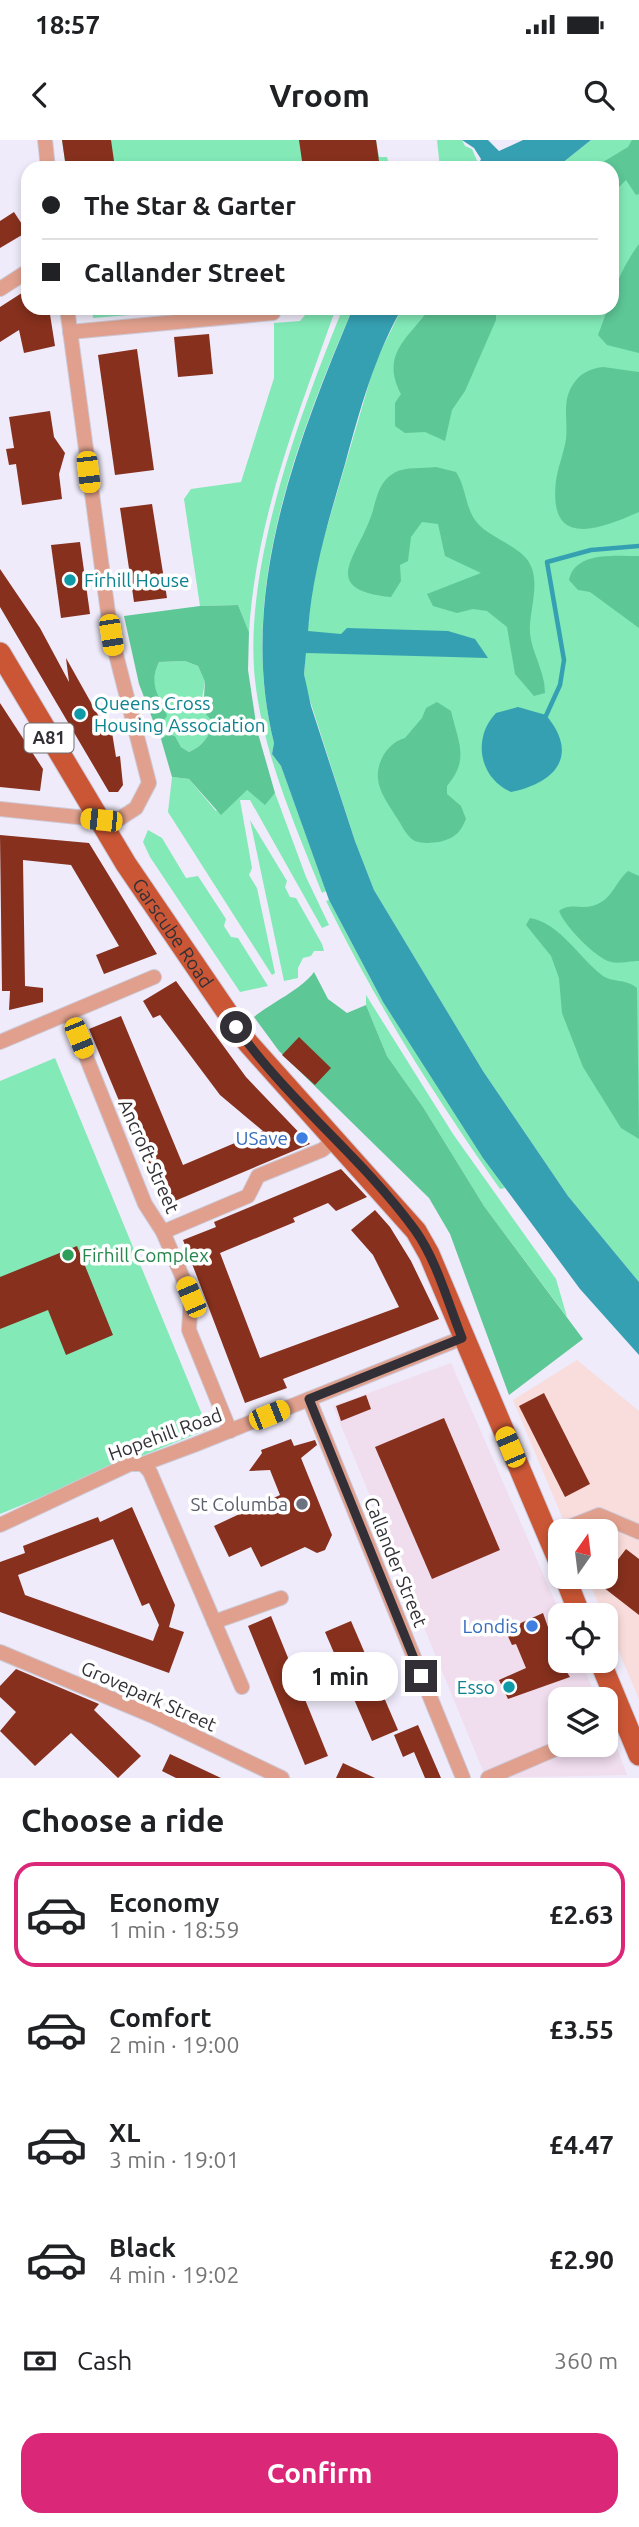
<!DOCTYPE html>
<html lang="en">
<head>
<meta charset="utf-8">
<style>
	:root { --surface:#fff; --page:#f6f6f6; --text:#202124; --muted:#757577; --line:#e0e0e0; --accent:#db2777 }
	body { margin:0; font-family:Ubuntu,sans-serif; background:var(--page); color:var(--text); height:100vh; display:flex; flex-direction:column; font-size:26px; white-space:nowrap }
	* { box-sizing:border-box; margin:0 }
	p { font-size:23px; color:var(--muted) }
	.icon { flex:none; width:38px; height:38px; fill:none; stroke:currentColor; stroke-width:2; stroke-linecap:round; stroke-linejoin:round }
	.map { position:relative; height:1638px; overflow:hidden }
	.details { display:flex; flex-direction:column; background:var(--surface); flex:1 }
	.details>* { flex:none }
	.banner { position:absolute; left:21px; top:21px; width:598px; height:154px; border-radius:21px; box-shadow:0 4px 10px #0003; display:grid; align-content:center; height:154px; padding:0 21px; background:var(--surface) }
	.needle { width:46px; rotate:14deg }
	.tools { position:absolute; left:548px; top:1379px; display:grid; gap:14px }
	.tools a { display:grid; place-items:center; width:70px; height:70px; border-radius:14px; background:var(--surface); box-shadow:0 4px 10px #0003; font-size:35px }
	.end { position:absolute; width:32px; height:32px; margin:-16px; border:9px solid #323036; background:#fff; box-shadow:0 0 0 4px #fff }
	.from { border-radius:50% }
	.bubble { position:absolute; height:49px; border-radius:21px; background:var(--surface); box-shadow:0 4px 10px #0003; font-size:23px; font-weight:700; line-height:49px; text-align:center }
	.car { position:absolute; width:21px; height:42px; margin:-21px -10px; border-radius:9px; box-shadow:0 0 5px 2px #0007; background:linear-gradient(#f5c518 24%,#345 0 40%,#f5c518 0 76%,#345 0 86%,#f5c518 0) }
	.banner b { display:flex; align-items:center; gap:24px; height:66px; font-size:26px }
	.banner b+b { border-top:2px solid var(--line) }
	.banner i { width:18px; height:18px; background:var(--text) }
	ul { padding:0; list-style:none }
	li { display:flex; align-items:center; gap:21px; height:105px; margin:0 14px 10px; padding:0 7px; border:4px solid transparent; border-radius:21px }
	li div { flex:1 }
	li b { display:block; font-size:26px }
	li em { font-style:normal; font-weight:700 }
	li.selected { border-color:var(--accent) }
	li>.icon { width:63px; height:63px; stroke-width:1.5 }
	h2 { padding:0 21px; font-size:32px; line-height:84px }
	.pay { display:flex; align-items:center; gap:18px; height:77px; padding:0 21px; font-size:26px }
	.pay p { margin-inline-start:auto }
	.primary-button { display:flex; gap:14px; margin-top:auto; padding:14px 21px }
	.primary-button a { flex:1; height:80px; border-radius:21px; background:var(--accent); color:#fff; font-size:28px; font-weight:700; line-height:80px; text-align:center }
	.status { display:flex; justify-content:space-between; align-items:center; height:49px; padding:0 35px; background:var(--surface); direction:ltr }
	.status svg { height:19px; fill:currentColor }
	header { display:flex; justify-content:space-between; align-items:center; height:91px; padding:0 21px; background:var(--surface); font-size:32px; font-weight:700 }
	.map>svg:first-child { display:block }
	.commercial { fill:#f0ddee }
	.industrial { fill:#f8dddc }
	.green { fill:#82e9b7 }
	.forest { fill:#5dc796 }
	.water { fill:#36a0b3 }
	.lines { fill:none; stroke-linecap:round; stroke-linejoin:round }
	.stream { stroke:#36a0b3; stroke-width:4.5 }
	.building { fill:#86301d; fill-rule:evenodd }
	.street-casing { stroke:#cdc9d7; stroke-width:16 }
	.primary-casing { stroke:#cdc9d7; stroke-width:23 }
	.street { stroke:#e0a08d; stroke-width:14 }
	.primary { stroke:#ca5635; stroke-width:21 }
	.route { stroke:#323036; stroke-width:9 }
	.culture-dot { fill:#0f9aa8; stroke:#fff; stroke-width:2.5 }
	.shop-dot { fill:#3f7fe0; stroke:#fff; stroke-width:2.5 }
	.leisure-dot { fill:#2e9e5b; stroke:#fff; stroke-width:2.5 }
	.worship-dot { fill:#6b7280; stroke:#fff; stroke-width:2.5 }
	.labels { text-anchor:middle; stroke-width:7; stroke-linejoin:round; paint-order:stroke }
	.shield { fill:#fff; stroke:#706e72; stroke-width:2 }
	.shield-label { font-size:18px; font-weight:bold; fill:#323036 }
	.culture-label { font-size:19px; fill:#0d838f; stroke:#fff; text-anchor:start }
	.street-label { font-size:19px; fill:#323036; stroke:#fff }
	.shop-label { font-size:19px; fill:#366cbe; stroke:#fff; text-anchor:end }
	.leisure-label { font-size:19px; fill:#27864d; stroke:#fff; text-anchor:start }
	.worship-label { font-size:19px; fill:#5b616d; stroke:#fff; text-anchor:end }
</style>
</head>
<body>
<div class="status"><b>18:57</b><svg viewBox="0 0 49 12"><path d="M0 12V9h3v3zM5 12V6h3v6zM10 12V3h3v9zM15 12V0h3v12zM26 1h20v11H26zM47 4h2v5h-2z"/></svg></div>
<header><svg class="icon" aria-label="back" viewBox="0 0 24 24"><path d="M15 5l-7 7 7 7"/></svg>Vroom<svg class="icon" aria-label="search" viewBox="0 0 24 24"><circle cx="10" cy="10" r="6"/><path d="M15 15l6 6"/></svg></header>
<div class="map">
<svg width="639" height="1638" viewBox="0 0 639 1638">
	<rect width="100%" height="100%" fill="#efebfa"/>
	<polygon class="commercial" points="451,1223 561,1475 560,1521 581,1521 597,1559 560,1559 560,1605 606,1605 606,1578 627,1635 486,1638 333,1266"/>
	<polygon class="industrial" points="577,1220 639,1271 639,1559 587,1437 606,1437 606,1391 568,1391 513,1260"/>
	<g class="green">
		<polygon points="62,0 376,0 379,17 387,17 390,28 66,28"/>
		<polygon points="437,0 462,0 465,6 472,9 478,23 474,28 440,28"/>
		<polygon points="591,0 639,0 639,1142 568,1056 483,931 374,750 355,701 306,548 304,534 311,450 318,418 375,223 402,168 612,168 612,28 556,28"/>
		<polygon points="92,168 214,168 93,178"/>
		<path d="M311 168H336C298 275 256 378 249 492L238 465 200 466 184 359 191 349 241 342 274 238V183L300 181Z"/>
		<path d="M343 168H353C295 303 237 455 274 603L272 614 281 626 326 751 322 753C296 687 266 621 256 548 240 433 300 274 343 168Z"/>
		<path d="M185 521 198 526 205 542 202 558 214 583C208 597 203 606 189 612L181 607 175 596 168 594 161 599 154 583 159 586 163 566C152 550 151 540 159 522Z"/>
		<polygon points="172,637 189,639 216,671 247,650 265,664 275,653 306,737 329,785 322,788 250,660 240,660 252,728 249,735 257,748 275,833 272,835 168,672"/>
		<polygon points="250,680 287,741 285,747 290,757 296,758 322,804 324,811 314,811 311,816 303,818 298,828 298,838 284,841"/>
		<polygon points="148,690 162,698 186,738 198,736 226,779 224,786 231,797 238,798 268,846 240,852 150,717 143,702"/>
		<path d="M329 760 383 862 505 1048 500 1049C435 957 376 863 326 761Z"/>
		<polygon points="366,855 453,994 556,1139 567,1177 484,1066 423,967 387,916 366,865"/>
		<polygon points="55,918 208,1289 0,1374 0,941"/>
	</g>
	<g class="forest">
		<polygon points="632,0 639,0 639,54 636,55 626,40 613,53 612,28 593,28 628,7"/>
		<path d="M639 104V213L607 205 598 195 608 168H612C612 147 627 120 639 104Z"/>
		<path d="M430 168H496V180L465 251 452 270 445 301 425 292 405 293 395 286V263L401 254C380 213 409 198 430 168Z"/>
		<path d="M603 227 639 232V372C598 390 548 409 556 341 558 326 564 313 566 299 568 281 562 262 572 246 580 233 589 229 603 227Z"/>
		<path d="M436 327 456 332C465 346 465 362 473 377 483 395 511 402 525 417 542 435 531 464 530 485 528 508 545 528 545 553L534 556 515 534 507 487 487 471 473 469 457 473 433 466 427 454 481 433 445 416 438 384 422 382 411 397 408 421 400 425 401 441 391 457C320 450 355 419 370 379 377 362 376 344 394 333 405 326 423 329 436 327Z"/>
		<path d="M639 416V488L590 452 578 450 569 440C575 411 615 416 639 416Z"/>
		<path d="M238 465 249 492 248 530 257 590 275 653 265 665 247 650 221 675 189 639 172 637 161 599 168 594 175 596 181 607 189 612C203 606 208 597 214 583L203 571 205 542 198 526 185 521 159 522C148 546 159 554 167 576L159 586 154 583 139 544 124 476 200 466Z"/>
		<path d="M437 562 451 571C458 602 470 619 447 646V654L461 666 466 679C460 693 455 698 439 702 431 703 420 704 413 700 406 695 401 684 397 678 390 667 379 652 378 639 376 621 389 602 405 598L422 578 426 568Z"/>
		<path d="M628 731 639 736V821C631 821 618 824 611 822 595 818 564 785 559 771 569 763 581 769 592 766 612 761 615 742 628 731Z"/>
		<path d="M530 778C560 783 580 819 603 836 611 842 627 839 637 848L639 999 621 988 583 927 562 873 559 838 551 816 526 785Z"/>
		<path d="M314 832 328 859 347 873 366 865 387 916 423 967 484 1066 583 1199 509 1255 450 1094 429 1058 279 911 254 877C271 863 302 849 314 832Z"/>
	</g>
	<g class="water">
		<polygon points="462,0 488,0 499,11 523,0 591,0 556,28 477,28 481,19 474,8"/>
		<path d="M353 168H402C374 217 360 270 345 324 329 379 312 433 308 491L341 494 347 488 448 491 475 499 488 518 306 513 304 534 311 566 355 701 374 750 483 931 568 1056 639 1142V1215L580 1149 483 1018 383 862 329 760 281 626 272 614 274 603C237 455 296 304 353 168Z"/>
		<path d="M518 567 546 575C580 616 555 643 511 652 479 638 472 598 496 573Z"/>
	</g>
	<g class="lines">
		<polyline class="stream" points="544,580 560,545 564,520 547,422 591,410 639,406"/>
	</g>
	<g class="building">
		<polygon points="62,0 111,0 115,28 66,28"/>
		<polygon points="299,0 376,0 380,28 303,28"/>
		<polygon points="14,72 27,92 0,108 0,81"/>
		<polygon points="28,149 28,168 49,168 55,206 24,213 19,190 0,202 0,167"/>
		<polygon points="209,194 213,234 178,237 174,197"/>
		<polygon points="137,209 154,330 115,335 98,215"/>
		<polygon points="50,271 54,297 65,313 59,334 62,359 22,365 16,324 9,325 6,309 14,308 9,277"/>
		<polygon points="152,364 167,458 134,462 120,368"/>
		<polygon points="80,402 90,474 61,478 51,405"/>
		<polygon points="0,429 40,488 69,542 66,518 103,584 110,580 116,617 120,616 123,645 118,652 109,652 0,467"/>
		<polygon points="0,563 43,629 40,651 0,647"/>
		<polygon points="0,695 89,703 157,814 104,834 96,815 119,806 71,725 23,720 25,846 43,848 43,862 9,870 10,851 2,851"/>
		<polygon points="176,841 246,937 310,1004 163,1066 89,889 121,876 183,1025 263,991 220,955 160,875 153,878 143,861"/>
		<polygon points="299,897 331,928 315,945 282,915"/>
		<polygon points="341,1029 367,1057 336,1071 328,1063 293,1078 295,1082 220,1113 260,1218 399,1167 373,1115 351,1090 375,1070 390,1087 411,1121 439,1179 283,1239 287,1248 245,1263 183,1100 216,1087 214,1082"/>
		<polygon points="77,1106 113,1195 66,1215 48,1170 0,1189 0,1137"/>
		<polygon points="544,1253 590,1344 565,1357 519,1266"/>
		<polygon points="366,1255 371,1269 341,1281 336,1266"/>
		<polygon points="444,1278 500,1410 432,1439 375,1307"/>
		<polygon points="291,1299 294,1306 315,1300 317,1305 301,1318 332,1395 325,1410 317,1413 305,1407 261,1427 251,1407 229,1417 214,1386 280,1355 270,1330 249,1331 262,1313 261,1310"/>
		<path d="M132 1367 175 1465 169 1487 184 1492 169 1533 0 1472V1422L25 1413 23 1406 98 1377 100 1382ZM113 1399 142 1466 149 1463 159 1485 153 1501 25 1455 18 1435Z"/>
		<polygon points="626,1409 639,1419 639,1475 599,1444"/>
		<polygon points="543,1473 560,1521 570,1537 508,1559 499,1540 526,1528 516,1504 512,1505 505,1490"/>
		<polygon points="271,1476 328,1616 305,1625 248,1486"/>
		<polygon points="351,1481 398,1590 372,1601 325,1492"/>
		<polygon points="16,1529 99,1564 94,1570 141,1616 118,1638 71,1593 35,1626 0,1591 16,1572 0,1557 0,1546"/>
		<polygon points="418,1585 441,1638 425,1638 414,1612 403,1617 394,1595"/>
		<polygon points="170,1614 221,1638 176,1638 162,1631"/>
		<polygon points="343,1623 375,1638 336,1638"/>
	</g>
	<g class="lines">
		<g class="street-casing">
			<g id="street">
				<polyline points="45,0 48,28"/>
				<polyline points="0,149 28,131"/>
				<polyline points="70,192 273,173"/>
				<polyline points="0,669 116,681 136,668 149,643 111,495 67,168"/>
				<polyline points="69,874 145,1064 163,1092 191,1157 189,1190 230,1291"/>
				<polyline points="0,902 154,837"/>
				<polyline points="163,1092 248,1056 258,1036 322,1010 336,999"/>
				<polyline points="309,1259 463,1638"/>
				<polyline points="143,1324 150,1332 242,1547"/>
				<polyline points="0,1385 130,1324 143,1324 194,1305 462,1198"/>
				<polyline points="549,1395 599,1375 639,1392"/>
				<polyline points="214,1482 281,1458"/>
				<polyline points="0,1512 153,1576 282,1638"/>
				<polyline points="606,1587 624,1579"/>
				<polyline points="488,1638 565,1605"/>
			</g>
		</g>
		<g class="primary-casing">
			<g id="primary">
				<path id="s1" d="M0 513 126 724 248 903 416 1091 429 1114 560 1424"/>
				<polyline points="565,1437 580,1475"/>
				<polyline points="600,1521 639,1615"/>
			</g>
		</g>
		<use href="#street" class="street"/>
		<use href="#primary" class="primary"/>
	</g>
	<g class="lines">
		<path class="route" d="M236 887C288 961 362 1017 415 1090 437 1121 448 1163 462 1198L309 1259 421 1536"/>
	</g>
	<g class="culture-dot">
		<circle cx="70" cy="440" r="7"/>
		<circle cx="80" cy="574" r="7"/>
		<circle cx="509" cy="1547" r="7"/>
	</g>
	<g class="shop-dot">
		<circle cx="302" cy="998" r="7"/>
		<circle cx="532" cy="1486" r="7"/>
	</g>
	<circle class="leisure-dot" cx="68" cy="1115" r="7"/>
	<circle class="worship-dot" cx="302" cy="1364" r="7"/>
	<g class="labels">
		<rect class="shield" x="24.5" y="583.5" width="49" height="29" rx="5"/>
		<g class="shield-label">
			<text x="49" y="604">A81</text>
		</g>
		<g class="culture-label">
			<text x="84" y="447">Firhill House</text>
			<text x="94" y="570">Queens Cross<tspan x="94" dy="22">Housing Association</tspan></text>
			<text x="495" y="1554" text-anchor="end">Esso</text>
		</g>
		<g class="street-label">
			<text dy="7" stroke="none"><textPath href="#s1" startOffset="329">Garscube Road</textPath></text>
			<text transform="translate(149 1016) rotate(66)" y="7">Ancroft Street</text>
			<text transform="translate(165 1294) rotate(-20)" y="7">Hopehill Road</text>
			<text transform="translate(396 1422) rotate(68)" y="7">Callander Street</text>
			<text transform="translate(149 1556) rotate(24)" y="7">Grovepark Street</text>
		</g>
		<g class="shop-label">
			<text x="288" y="1005">USave</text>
			<text x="518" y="1493">Londis</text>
		</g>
		<g class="leisure-label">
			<text x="82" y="1122">Firhill Complex</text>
		</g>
		<g class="worship-label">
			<text x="288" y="1371">St Columba</text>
		</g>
	</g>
</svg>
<div class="tools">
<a><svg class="needle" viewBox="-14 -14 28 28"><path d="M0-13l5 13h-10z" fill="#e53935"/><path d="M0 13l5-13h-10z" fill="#757577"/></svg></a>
<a><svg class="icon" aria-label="locate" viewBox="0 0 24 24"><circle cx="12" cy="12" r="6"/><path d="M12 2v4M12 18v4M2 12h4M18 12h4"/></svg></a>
<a><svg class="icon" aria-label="layers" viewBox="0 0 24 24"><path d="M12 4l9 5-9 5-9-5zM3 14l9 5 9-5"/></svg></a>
</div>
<i class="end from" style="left:236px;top:887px"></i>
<i class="end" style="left:421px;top:1536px"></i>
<div class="bubble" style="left:282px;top:1512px;width:116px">1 min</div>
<i class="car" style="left:88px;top:332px;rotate:173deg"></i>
<i class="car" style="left:111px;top:495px;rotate:171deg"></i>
<i class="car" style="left:101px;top:680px;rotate:276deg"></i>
<i class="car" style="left:79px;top:898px;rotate:158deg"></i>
<i class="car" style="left:191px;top:1157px;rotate:337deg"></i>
<i class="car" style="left:269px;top:1275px;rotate:68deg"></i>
<i class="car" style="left:510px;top:1307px;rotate:337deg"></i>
<div class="banner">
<b><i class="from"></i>The Star &amp; Garter</b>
<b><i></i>Callander Street</b>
</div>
</div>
<section class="details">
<h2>Choose a ride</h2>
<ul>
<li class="selected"><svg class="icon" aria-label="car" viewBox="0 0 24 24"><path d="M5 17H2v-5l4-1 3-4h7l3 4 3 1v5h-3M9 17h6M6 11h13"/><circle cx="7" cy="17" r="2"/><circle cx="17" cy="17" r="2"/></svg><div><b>Economy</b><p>1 min · 18:59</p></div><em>£2.63</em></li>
<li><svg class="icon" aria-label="car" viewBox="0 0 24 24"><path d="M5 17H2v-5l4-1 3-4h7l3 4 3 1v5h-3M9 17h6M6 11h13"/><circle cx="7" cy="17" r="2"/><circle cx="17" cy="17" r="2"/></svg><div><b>Comfort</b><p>2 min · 19:00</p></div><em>£3.55</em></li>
<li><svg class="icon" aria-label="car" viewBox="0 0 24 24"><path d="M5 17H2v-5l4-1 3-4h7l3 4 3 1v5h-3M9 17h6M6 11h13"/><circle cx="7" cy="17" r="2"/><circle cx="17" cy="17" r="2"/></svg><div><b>XL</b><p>3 min · 19:01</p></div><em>£4.47</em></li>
<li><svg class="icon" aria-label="car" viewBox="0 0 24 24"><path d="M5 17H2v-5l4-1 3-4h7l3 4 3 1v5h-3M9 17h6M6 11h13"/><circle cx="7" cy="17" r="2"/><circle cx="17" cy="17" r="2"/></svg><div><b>Black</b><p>4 min · 19:02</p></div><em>£2.90</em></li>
</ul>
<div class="pay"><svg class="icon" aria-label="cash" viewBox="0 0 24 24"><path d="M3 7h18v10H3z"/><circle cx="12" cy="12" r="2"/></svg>Cash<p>360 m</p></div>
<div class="primary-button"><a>Confirm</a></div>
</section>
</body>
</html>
